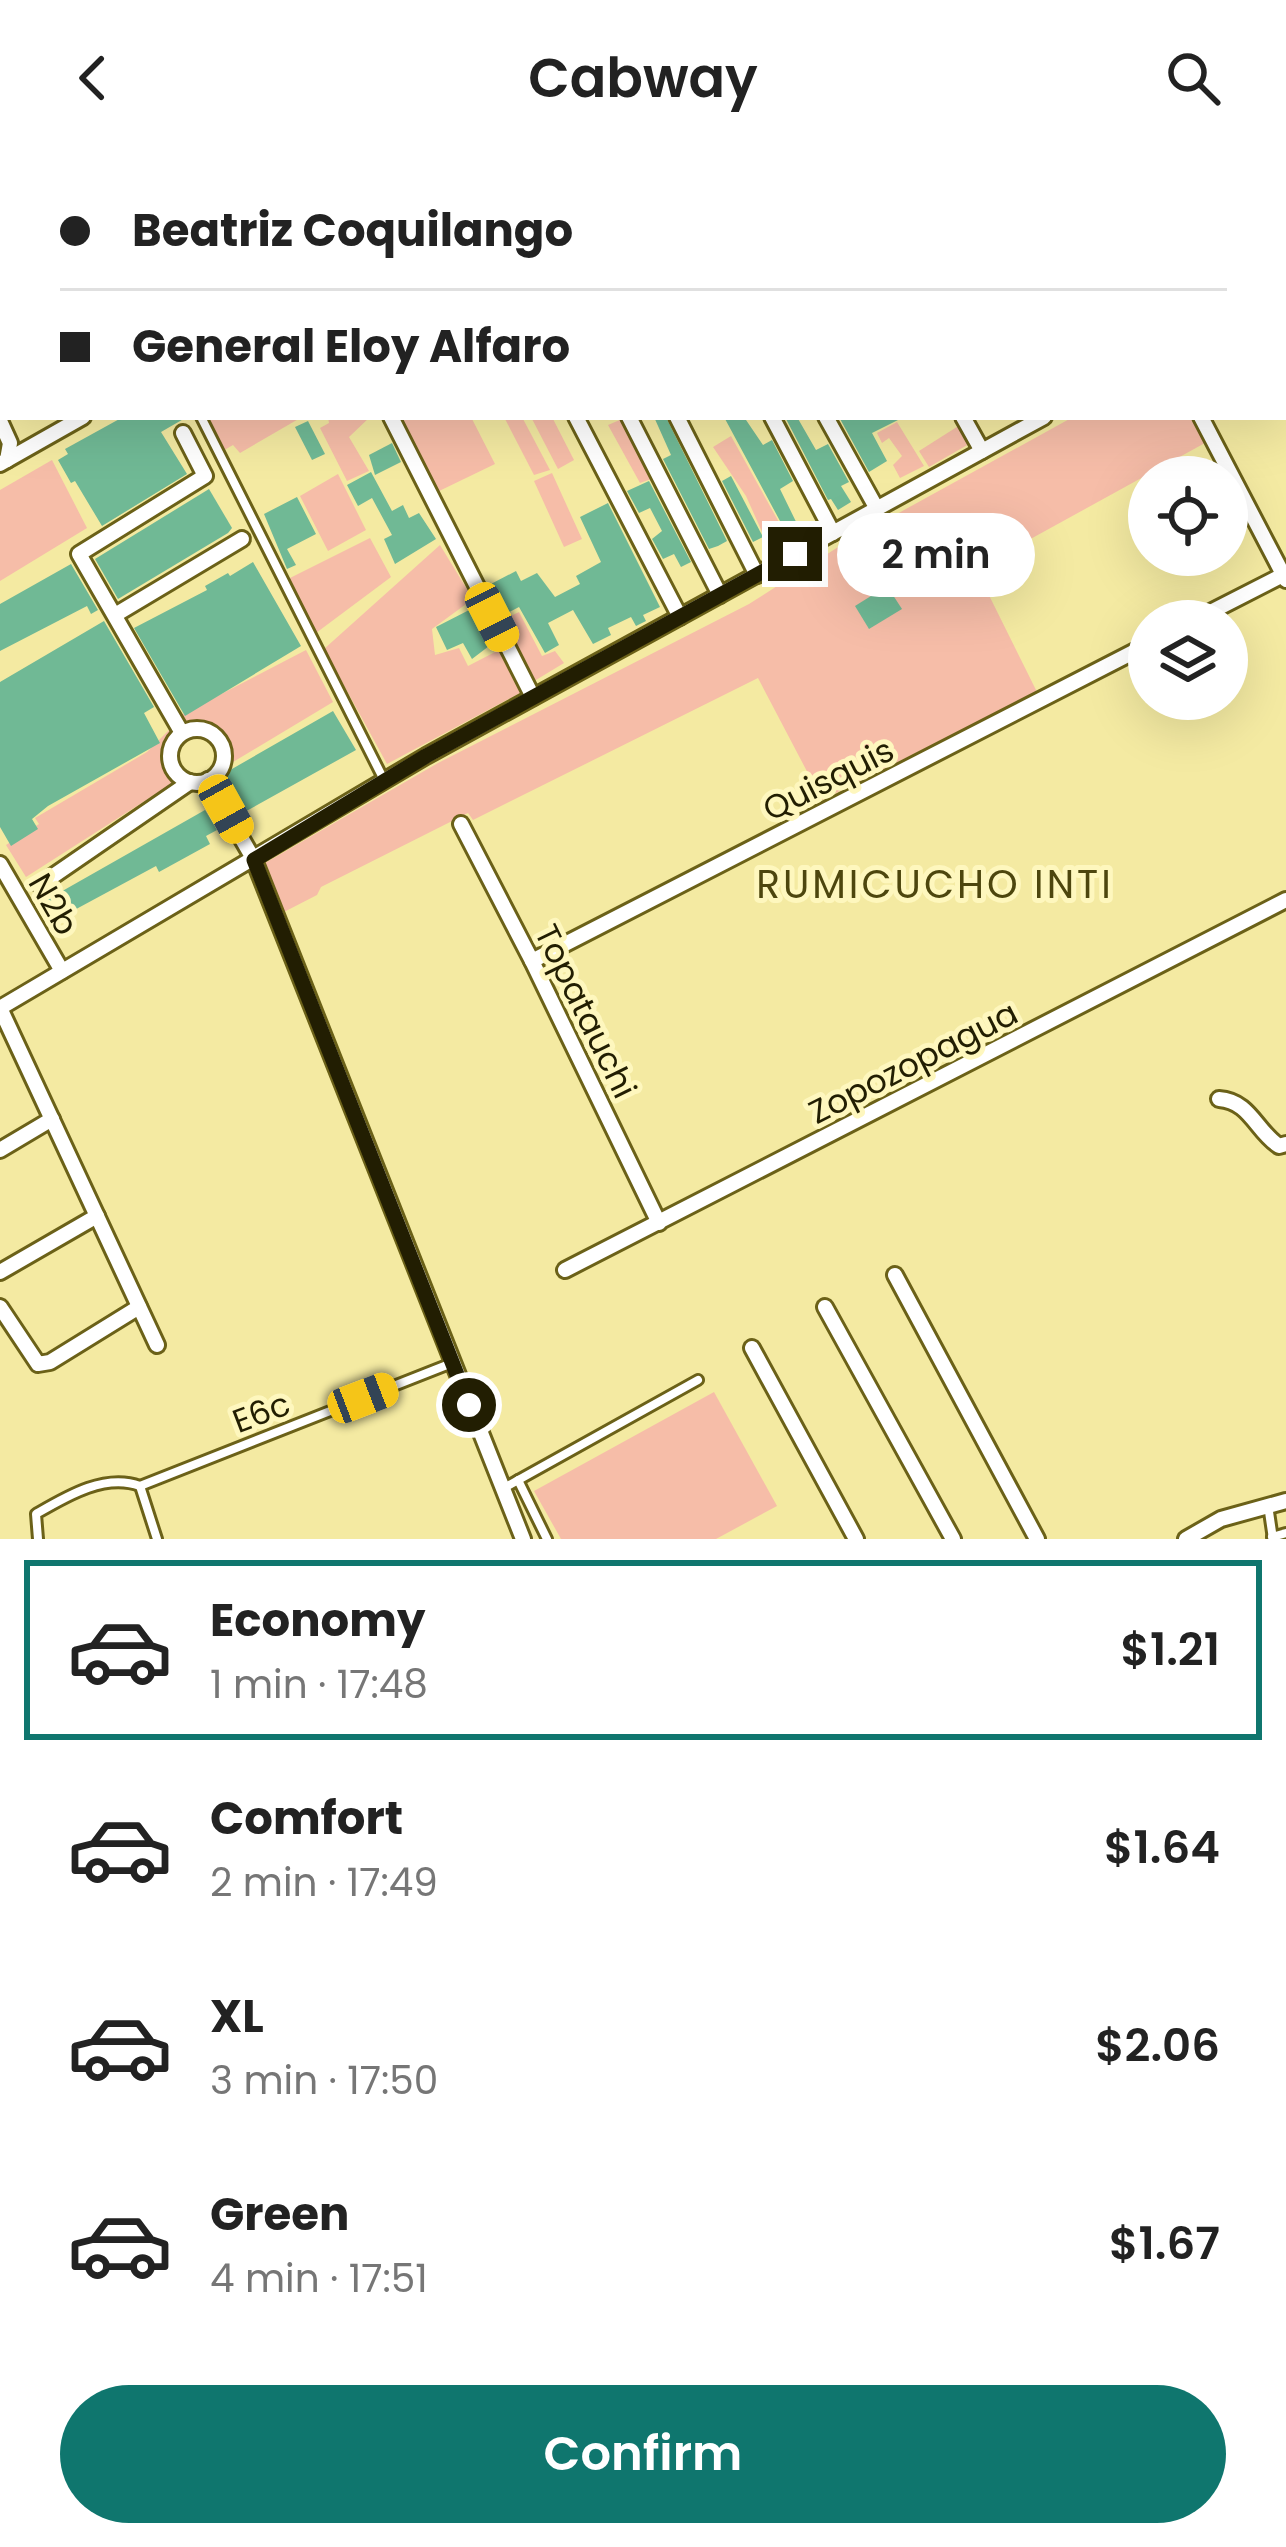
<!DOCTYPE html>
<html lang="en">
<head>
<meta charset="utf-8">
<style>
	:root { --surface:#fff; --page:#f2f2f2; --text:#222; --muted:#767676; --line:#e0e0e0; --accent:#0f766e }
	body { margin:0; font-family:Poppins,sans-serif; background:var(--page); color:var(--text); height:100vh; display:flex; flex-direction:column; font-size:45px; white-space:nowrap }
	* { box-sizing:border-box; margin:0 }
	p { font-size:39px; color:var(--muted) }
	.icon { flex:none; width:66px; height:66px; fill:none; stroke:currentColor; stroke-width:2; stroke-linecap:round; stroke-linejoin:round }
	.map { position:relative; height:1383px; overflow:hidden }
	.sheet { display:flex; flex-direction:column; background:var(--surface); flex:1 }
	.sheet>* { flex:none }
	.banner { position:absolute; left:0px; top:0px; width:1287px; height:264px; box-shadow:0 12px 48px #0002; display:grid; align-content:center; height:264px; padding:0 60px; background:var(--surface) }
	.buttons { position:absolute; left:1128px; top:300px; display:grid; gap:24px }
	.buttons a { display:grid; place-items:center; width:120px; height:120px; border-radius:50%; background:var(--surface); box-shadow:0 12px 48px #0002; font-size:60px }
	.end { position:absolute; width:54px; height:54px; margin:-27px; border:15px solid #221e02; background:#fff; box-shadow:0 0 0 6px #fff }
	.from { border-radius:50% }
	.bubble { position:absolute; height:84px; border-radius:42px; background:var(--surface); box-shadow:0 12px 48px #0002; font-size:39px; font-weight:600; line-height:84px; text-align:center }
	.car { position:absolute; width:36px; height:72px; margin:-36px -18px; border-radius:15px; box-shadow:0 0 9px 3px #0007; background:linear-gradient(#f5c518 24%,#345 0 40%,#f5c518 0 76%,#345 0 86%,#f5c518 0) }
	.banner b { display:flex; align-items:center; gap:42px; height:114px; font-size:45px }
	.banner b+b { border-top:3px solid var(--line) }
	.banner i { width:30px; height:30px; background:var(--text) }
	ul { padding:21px 0 0; list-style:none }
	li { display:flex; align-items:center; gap:36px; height:180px; margin:0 24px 18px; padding:0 36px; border:6px solid transparent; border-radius:0px }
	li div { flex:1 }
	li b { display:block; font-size:45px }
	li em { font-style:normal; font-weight:600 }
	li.on { border-color:var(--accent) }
	li>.icon { width:108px; height:108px; stroke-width:1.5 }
	.button { display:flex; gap:24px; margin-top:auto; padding:24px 60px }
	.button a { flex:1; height:138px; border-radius:72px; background:var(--accent); color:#fff; font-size:48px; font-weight:600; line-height:138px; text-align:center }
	header { display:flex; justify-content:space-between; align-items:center; height:156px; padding:0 60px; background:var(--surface); font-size:54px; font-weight:600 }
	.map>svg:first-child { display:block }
	.green { fill:#f6bda8 }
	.building { fill:#70b995 }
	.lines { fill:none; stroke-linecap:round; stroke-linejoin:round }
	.service-casing { stroke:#6b6118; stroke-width:14 }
	.minor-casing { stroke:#6b6118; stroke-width:20 }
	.service { stroke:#fff; stroke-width:8 }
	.minor { stroke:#fff; stroke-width:14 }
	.route { stroke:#221e02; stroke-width:15 }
	.labels { text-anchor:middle; stroke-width:10; stroke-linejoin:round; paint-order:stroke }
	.street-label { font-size:33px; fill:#221e02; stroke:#fef7be }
	.quarter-label { font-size:39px; letter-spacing:3px; fill:#4d460e; stroke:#fef7be }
</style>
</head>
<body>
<header><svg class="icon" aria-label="back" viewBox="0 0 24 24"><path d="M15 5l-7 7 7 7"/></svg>Cabway<svg class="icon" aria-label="search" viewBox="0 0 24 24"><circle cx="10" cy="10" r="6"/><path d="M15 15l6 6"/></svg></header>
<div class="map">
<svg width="1286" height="1383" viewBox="0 0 1286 1383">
	<rect width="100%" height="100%" fill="#f4eaa2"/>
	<g class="green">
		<polygon points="0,0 621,0 622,3 3,3 3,132"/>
		<polygon points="206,261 302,261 240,297 233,289 221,296"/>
		<polygon points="328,261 370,261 349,281 369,315 347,325 320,272 329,267"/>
		<polygon points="400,261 471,261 495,308 435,337"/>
		<polygon points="504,261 522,261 550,314 534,319"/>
		<polygon points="531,261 552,261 574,304 558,313"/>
		<polygon points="1073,261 1190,261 1205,287 976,413 1037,536 822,644 758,522 473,664 468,657 321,731 317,739 282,757 265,707 438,607 749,448 846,386"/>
		<polygon points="622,263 654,322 640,327 608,269"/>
		<polygon points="897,266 924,310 900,322 893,309 902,300 889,282 882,287 877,277"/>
		<polygon points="960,269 969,288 929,311 919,295"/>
		<polygon points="731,280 790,386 771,396 746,340 713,291"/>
		<polygon points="52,304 87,372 0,425 0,334"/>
		<polygon points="552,317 582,383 564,391 534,325"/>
		<polygon points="338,318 366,374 328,395 300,340"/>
		<polygon points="370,382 391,421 316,477 288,423"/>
		<polygon points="440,389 473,443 432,473 435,499 459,492 468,510 499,494 520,537 387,608 324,493"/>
		<polygon points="519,456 542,500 555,495 564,507 531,527 500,465"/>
		<path d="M306 494 333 546 228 609C232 580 212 563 184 570L179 560Z"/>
		<polygon points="172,571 175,576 168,584 163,601 176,625 26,721 6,689 39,668 35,662 147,596"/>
		<polygon points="714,1236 777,1350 716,1383 561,1383 534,1335"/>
	</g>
	<g class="building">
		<polygon points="123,261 187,261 161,276 187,318 102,370 75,325 71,327 58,304 68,298 65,293"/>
		<polygon points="654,261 666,261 727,385 718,390 709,393 663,303 671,299"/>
		<polygon points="724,261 744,261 763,289 772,284 793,325 780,333 803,380 794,385 780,365"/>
		<polygon points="785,261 797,261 816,294 828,288 849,326 841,330 851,346 838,354 831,343 828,344"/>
		<polygon points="839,261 904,261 872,277 887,305 869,316"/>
		<polygon points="308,265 325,298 312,304 295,271"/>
		<polygon points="392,287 401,306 375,319 369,299"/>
		<polygon points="371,316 392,355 403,349 409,362 419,357 436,383 395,408 384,383 392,379 372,342 358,350 347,329"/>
		<polygon points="731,320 763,381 753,386 722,325"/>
		<polygon points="649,325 691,406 681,411 674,398 663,403 652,383 662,375 650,352 639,357 627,335"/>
		<polygon points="209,333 232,372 228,377 118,443 95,403"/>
		<polygon points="297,341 316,378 287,393 296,409 287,413 264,358"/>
		<polygon points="608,347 660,451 643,459 646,465 636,470 631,461 608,472 611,479 593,488 573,454 548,467 559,489 545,497 519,451 504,459 489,429 516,415 521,425 537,417 555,441 580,428 576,420 601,406 580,361"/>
		<polygon points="253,406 301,490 185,560 134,472 207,434 205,430 228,417 230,420"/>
		<polygon points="71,408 98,454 91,458 87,450 0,495 0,448"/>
		<polygon points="887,430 902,453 869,473 855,450"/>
		<polygon points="475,451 493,487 472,503 463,487 447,494 436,471"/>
		<polygon points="104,465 154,551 144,557 160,587 48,650 32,663 38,673 11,690 0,671 0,526"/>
		<polygon points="333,555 356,594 241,658 234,646 240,643 225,617"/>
		<polygon points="205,654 217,674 206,680 210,688 159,716 156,710 54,765 43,746"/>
	</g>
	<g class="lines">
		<g class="service-casing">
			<g id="service">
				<polyline points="201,261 384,624"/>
				<polyline points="518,1324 547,1383"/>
				<polyline points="504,1332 698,1224"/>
				<polyline points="1268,1349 1273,1383"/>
				<polyline points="1272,1381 1286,1377"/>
				<path d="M38 1383 36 1358C67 1340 105 1317 140 1330"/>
				<polyline points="157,1383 140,1330 452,1207"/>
			</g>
		</g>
		<g class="minor-casing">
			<g id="minor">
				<polyline points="1173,0 1176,3"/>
				<polyline points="1087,3 1092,0"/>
				<polyline points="1284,117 1286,116"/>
				<polyline points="0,147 3,146"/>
				<polyline points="391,261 533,541"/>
				<polyline points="576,261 680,461"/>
				<polyline points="629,261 720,439"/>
				<polyline points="677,261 757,419"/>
				<polyline points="772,261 833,377"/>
				<polyline points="826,261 877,353"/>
				<polyline points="963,261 982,295"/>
				<polyline points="1201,261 1286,424"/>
				<polyline points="0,265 10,287 7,304"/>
				<polyline points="0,308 83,261"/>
				<polyline points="115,459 242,383"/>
				<polyline points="1193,465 1283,419"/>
				<circle cx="197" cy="600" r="27"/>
				<polyline points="182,577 79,398 205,320 183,277"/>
				<polyline points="208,624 254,704 523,1383"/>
				<polyline points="461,668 532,805 659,1067"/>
				<polyline points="0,708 62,815"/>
				<polyline points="40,729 190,626"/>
				<polyline points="532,805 1149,488"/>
				<polyline points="0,852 426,600 1044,261"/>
				<polyline points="0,852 157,1189"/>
				<path d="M1219 943C1250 945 1256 975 1279 990L1286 988"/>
				<polyline points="0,994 52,963"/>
				<polyline points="565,1114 1286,744"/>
				<polyline points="0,1116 97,1060"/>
				<polyline points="895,1119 1037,1383"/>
				<polyline points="0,1151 38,1208 50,1206 139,1151"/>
				<polyline points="825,1151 953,1383"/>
				<polyline points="752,1192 856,1383"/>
				<polyline points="1186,1383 1221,1363 1286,1345"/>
			</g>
		</g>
		<use href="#service" class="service"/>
		<use href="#minor" class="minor"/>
	</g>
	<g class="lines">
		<polyline class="route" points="469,1249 254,704 426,600 795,398"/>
	</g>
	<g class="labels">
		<g class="street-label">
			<text transform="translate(828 623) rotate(-27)" y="12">Quisquis</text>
			<text transform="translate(54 748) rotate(60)" y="12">N2b</text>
			<text transform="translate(586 855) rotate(64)" y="12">Topatauchi</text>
			<text transform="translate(913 906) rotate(-27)" y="12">Zopozopagua</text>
			<text transform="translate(261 1256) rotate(-21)" y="12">E6c</text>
		</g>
		<g class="quarter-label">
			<text x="935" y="742">RUMICUCHO INTI</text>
		</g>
	</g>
</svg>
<div class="buttons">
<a><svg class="icon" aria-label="locate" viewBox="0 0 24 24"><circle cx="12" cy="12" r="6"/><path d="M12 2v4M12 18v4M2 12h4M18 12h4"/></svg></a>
<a><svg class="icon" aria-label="layers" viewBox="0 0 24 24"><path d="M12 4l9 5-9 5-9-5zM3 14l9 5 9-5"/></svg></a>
</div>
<i class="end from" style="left:469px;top:1249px"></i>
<i class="end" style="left:795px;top:398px"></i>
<div class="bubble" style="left:837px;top:357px;width:198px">2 min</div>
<i class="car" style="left:492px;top:461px;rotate:153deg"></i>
<i class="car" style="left:226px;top:653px;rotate:151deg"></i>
<i class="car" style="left:363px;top:1242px;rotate:69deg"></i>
<div class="banner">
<b><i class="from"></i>Beatriz Coquilango</b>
<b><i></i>General Eloy Alfaro</b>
</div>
</div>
<section class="sheet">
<ul>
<li class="on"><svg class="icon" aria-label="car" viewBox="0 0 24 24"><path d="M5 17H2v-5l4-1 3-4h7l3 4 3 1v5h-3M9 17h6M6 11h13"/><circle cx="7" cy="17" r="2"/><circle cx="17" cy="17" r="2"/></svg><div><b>Economy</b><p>1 min · 17:48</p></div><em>$1.21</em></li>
<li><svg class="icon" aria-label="car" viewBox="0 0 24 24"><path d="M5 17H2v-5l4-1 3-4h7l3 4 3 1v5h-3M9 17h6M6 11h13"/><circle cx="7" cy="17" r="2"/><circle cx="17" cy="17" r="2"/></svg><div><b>Comfort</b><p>2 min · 17:49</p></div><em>$1.64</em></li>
<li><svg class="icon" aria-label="car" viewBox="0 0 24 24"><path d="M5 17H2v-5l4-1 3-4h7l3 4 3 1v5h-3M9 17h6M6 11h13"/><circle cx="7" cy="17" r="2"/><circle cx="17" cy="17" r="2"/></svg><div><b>XL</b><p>3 min · 17:50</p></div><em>$2.06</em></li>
<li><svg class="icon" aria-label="car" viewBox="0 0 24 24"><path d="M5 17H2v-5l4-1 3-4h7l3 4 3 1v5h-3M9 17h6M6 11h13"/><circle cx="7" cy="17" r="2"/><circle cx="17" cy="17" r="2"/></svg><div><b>Green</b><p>4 min · 17:51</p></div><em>$1.67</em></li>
</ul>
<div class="button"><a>Confirm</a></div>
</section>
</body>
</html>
